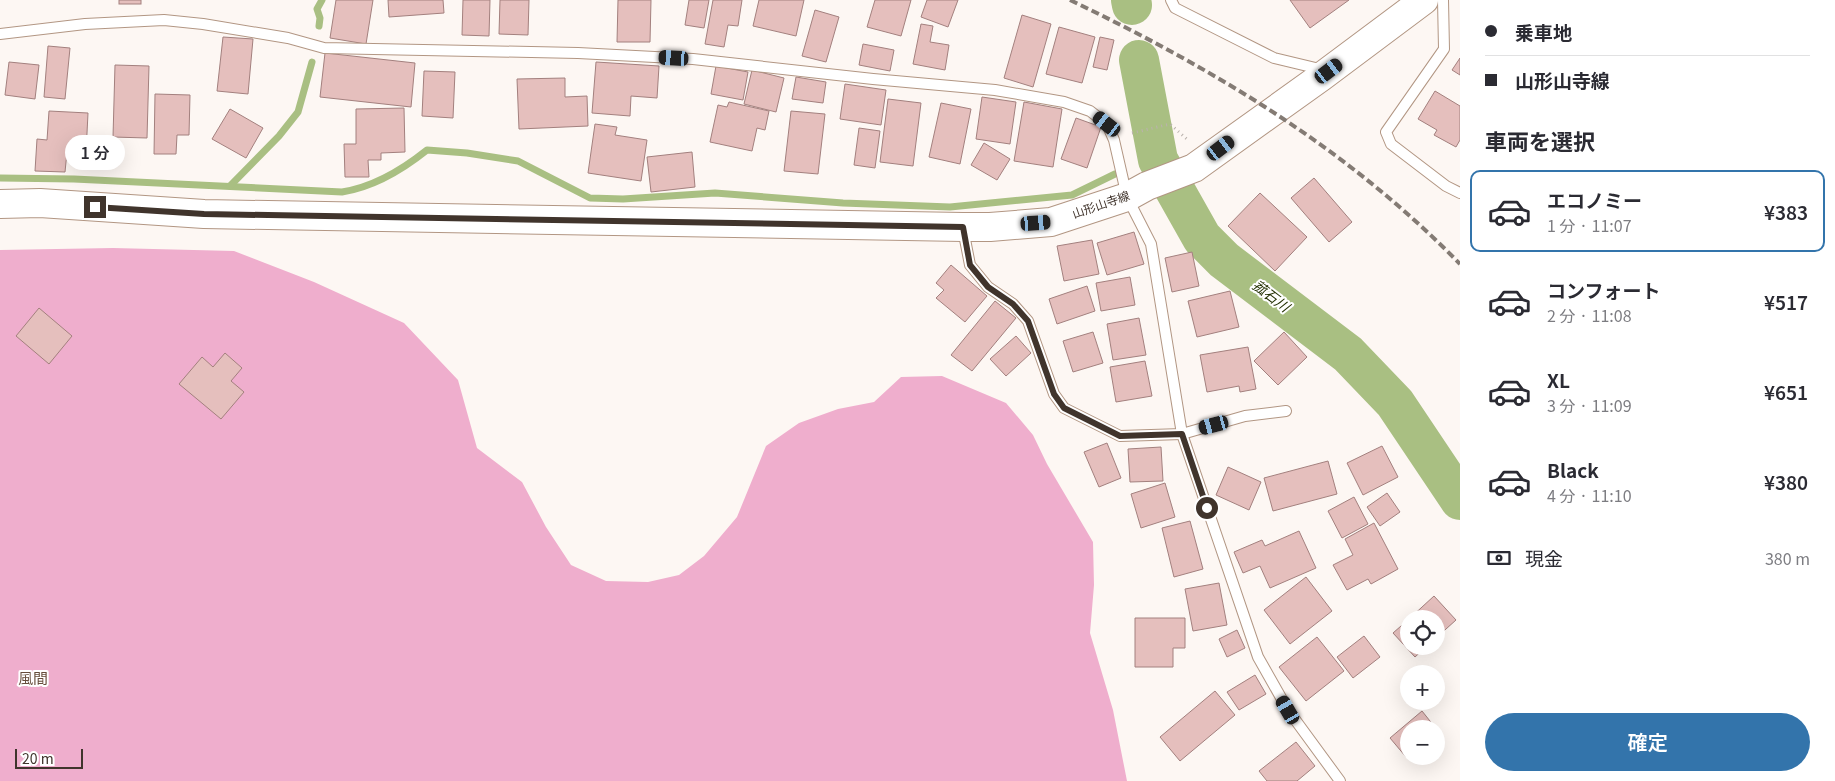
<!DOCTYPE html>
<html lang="ja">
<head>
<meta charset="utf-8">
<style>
	:root { --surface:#fff; --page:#f7f7f7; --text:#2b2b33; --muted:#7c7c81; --line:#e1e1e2; --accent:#3374ab }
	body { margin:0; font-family:Georgia,"Noto Sans JP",serif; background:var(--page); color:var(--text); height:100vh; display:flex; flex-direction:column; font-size:19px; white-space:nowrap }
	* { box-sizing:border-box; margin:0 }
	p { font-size:16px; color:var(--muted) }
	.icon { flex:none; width:28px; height:28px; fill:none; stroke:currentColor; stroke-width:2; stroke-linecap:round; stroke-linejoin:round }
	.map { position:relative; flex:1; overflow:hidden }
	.side { display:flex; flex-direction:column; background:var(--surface); width:375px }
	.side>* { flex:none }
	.banner { display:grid; align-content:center; height:110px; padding:0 25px; background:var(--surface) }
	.controls { position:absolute; left:1400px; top:610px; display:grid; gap:10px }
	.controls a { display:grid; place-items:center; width:45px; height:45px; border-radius:50%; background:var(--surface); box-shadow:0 5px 20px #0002; font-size:25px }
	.scale { position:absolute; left:15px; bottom:12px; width:68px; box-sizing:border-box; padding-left:5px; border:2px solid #40342c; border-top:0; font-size:14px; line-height:18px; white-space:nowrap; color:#40342c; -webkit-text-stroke:4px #fff; paint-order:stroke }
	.end { position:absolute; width:22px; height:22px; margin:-11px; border:6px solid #40342c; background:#fff; box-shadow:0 0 0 2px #fff }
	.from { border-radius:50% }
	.bubble { position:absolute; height:35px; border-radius:18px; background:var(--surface); box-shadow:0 5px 20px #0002; font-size:16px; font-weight:600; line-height:35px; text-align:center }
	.car { position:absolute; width:15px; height:30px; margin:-15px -8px; border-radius:6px; box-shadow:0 0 4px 1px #0007; background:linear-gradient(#222 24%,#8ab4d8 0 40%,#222 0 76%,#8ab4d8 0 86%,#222 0) }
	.banner b { display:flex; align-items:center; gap:18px; height:48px; font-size:19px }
	.banner b+b { border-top:1px solid var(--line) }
	.banner i { width:12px; height:12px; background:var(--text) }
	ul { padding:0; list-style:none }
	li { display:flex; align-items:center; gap:15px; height:82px; margin:0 10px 8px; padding:0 15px; border:2px solid transparent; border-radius:10px }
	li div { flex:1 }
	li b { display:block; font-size:19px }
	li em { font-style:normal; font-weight:600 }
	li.current { border-color:var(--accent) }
	li>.icon { width:45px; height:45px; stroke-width:1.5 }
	h2 { padding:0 25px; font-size:22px; line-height:60px }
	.pay { display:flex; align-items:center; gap:12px; height:55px; padding:0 25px; font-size:19px }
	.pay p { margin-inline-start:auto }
	.action { display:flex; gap:10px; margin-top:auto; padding:10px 25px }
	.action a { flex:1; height:58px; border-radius:30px; background:var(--accent); color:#fff; font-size:20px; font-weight:600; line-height:58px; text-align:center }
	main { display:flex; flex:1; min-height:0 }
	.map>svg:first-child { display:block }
	.forest { fill:#efaecd }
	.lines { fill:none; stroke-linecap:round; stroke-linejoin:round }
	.stream { stroke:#a9bf82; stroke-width:7 }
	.river { stroke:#a9bf82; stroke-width:40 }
	.building { fill:#e5bfbd; stroke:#a3807e }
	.service-casing { stroke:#b29683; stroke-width:12 }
	.primary-casing { stroke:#b29683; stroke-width:30 }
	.path { stroke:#bab2ad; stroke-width:3; stroke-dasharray:1 4; stroke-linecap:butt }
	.service { stroke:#fff; stroke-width:10 }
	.primary { stroke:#fff; stroke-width:28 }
	.rail { stroke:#847b74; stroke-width:4; stroke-dasharray:8 4; stroke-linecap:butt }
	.route { stroke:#40342c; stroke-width:6 }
	.labels { text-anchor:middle; stroke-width:4; stroke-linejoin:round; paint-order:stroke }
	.street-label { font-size:12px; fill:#40342c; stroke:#fff }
	.water-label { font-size:14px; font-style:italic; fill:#233002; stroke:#fff }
	.quarter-label { font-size:15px; fill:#664d3b; stroke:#fff }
</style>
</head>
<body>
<main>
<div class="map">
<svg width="1460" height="781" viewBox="0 0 1460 781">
	<rect width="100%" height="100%" fill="#fdf7f3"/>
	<polygon class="forest" points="113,248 234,251 314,282 404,323 458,380 477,448 522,482 546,527 571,565 606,581 648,582 679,575 704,556 737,517 766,446 799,423 838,409 874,402 901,377 942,376 1006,403 1033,435 1047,464 1093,542 1094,585 1090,633 1113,710 1127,781 0,781 0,250"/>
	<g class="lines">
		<g class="stream">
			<polyline points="319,26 320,18 317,9 322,0"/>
			<polyline points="1149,157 1156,153"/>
			<path d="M0 178 74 179 342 192C374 187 402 170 427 150L467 153 518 161 590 198 623 199 715 193 843 203 950 207 1072 195 1115 174"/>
			<polyline points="230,186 279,136 298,112 312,62"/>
		</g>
		<g class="river">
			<polyline points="1131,0 1132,5"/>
			<polyline points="1139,60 1158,160 1202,238 1224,260 1348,354 1395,403 1460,500"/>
		</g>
	</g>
	<g class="building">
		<rect x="119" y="0" width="22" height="4"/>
		<polygon points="336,0 373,0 366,44 330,38"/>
		<polygon points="388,0 443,0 444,13 389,17"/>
		<polygon points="463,0 490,0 489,36 462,35"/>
		<polygon points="500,0 529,0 528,35 499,34"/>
		<polygon points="618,0 651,0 650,42 617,42"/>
		<polygon points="689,0 709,0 704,28 685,25"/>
		<polygon points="713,0 742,0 738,26 728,25 724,47 705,44"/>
		<polygon points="759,0 804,0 796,36 753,26"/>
		<polygon points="875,0 911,0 901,36 867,27"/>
		<polygon points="927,0 958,0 948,27 921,17"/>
		<polygon points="1290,0 1349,0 1310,28"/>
		<polygon points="815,10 839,17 826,62 802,56"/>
		<polygon points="1022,15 1051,24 1033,87 1004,78"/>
		<polygon points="921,24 933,26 930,42 949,45 945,70 913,64"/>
		<polygon points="1059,27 1095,37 1082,83 1046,74"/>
		<polygon points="223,37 253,39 248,94 217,91"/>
		<polygon points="1100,37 1114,40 1107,70 1093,67"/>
		<polygon points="863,44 894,50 890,71 859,65"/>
		<polygon points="48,46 70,48 65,99 44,97"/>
		<polygon points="325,53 415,63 411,107 320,97"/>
		<polygon points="1460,58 1460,75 1452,70"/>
		<polygon points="9,62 39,65 35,99 5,95"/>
		<polygon points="596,62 659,66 657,98 631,96 630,116 592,113"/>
		<polygon points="115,65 149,66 147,138 113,137"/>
		<polygon points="716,66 748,72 743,100 711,94"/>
		<polygon points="752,70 784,78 776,112 744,104"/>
		<polygon points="424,71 455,72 453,118 422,116"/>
		<polygon points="796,77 826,82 823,103 792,99"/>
		<polygon points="565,78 565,97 587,96 588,126 519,129 517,79"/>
		<polygon points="845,84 886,90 881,125 840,119"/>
		<polygon points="1435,91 1460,106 1460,140 1456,147 1434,135 1437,130 1418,119"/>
		<polygon points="155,94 190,95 189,135 177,135 176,154 154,154"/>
		<polygon points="982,97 1016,102 1010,144 976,139"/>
		<polygon points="888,99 921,103 913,166 880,162"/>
		<polygon points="729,102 769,111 765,130 757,128 752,151 710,142 718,105 727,107"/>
		<polygon points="1024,102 1062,109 1053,167 1014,161"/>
		<polygon points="941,103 971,109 960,164 929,157"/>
		<polygon points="404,108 405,152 381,153 381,160 368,160 369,177 345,177 344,144 356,144 356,109"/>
		<polygon points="230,109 263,128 246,158 212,139"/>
		<polygon points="49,111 88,113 86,153 67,152 65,172 35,171 37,139 47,140"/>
		<polygon points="791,111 825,114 818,174 784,171"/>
		<polygon points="1076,118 1101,127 1087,168 1061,159"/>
		<polygon points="595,124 617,127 615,135 647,140 641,181 588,173"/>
		<polygon points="859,128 880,131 875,168 854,165"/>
		<polygon points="984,143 1010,159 997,180 971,165"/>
		<polygon points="692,152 695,187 651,192 647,157"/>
		<polygon points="1314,178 1352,222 1329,242 1291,198"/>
		<polygon points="1260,193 1307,237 1275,271 1228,226"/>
		<polygon points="1134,232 1144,264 1107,275 1097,243"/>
		<polygon points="1092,240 1099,274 1064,281 1057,246"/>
		<polygon points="1192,252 1199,286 1172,292 1165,258"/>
		<polygon points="951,265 987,296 965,322 936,298 944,290 936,283"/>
		<polygon points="1130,277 1135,305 1101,311 1096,283"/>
		<polygon points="1087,286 1095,311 1057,324 1049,299"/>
		<polygon points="1230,291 1239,327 1197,337 1188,301"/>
		<polygon points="995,301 1016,318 972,371 951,355"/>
		<polygon points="39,308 72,336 49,364 16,336"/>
		<polygon points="1139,318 1146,355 1113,360 1107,324"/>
		<polygon points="1093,332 1103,363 1073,372 1063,341"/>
		<polygon points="1284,332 1307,357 1278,385 1254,361"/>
		<polygon points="1016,336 1031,353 1006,376 990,359"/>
		<polygon points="1248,347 1256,389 1240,392 1239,386 1207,392 1200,355"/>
		<polygon points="225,353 242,368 231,381 244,392 221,419 179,384 202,357 213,367"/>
		<polygon points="1145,361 1152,396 1116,402 1110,367"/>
		<polygon points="1107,443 1121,478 1099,487 1084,452"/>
		<polygon points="1382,446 1398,477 1363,495 1347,463"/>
		<polygon points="1161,447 1163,481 1130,482 1128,449"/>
		<polygon points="1328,461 1337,494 1273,511 1264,478"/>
		<polygon points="1228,467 1261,482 1249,510 1216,495"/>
		<polygon points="1165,483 1175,517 1141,528 1131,494"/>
		<polygon points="1387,493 1400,512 1380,526 1367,507"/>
		<polygon points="1354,497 1368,524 1342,538 1328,511"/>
		<polygon points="1190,521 1203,569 1174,577 1162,528"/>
		<polygon points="1374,523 1398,569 1371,584 1368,579 1347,590 1333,565 1353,555 1345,539"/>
		<polygon points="1299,531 1316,568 1270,588 1260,566 1243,573 1234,552 1262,540 1265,546"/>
		<polygon points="1306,577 1332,611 1290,644 1264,610"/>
		<polygon points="1219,583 1227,625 1193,631 1185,589"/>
		<polygon points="1434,596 1456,620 1436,638 1436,619 1409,619"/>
		<polygon points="1135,618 1185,618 1185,648 1173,648 1173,667 1135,667"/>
		<polygon points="1409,619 1409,646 1427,646 1415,657 1393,633"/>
		<polygon points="1237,630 1245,648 1227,657 1219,639"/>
		<polygon points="1364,636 1380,657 1353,678 1337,657"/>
		<polygon points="1317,637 1344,671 1306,701 1279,667"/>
		<polygon points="1255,675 1266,694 1239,710 1227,692"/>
		<polygon points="1215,691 1235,715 1180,761 1160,737"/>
		<polygon points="1422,711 1438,731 1436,733 1436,729 1409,729 1409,755 1406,757 1390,738"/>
		<polygon points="1296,742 1315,766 1297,781 1267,781 1259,771"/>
	</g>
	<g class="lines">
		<g class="service-casing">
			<g id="service">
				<polyline points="1171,0 1175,8 1274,58 1324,70"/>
				<polyline points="1443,0 1444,49 1386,132 1391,144 1446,186 1460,193"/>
				<polyline points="0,34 85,24 164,20 203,24 288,38 324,48 578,53 693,59 873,79 995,90 1064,102 1090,111 1107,124 1114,140 1127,197 1151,244 1182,434 1258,657 1288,710 1340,781"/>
				<polyline points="963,229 970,265 988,287 1013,304 1028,321 1054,394 1064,408 1120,436 1182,434 1245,416 1286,411"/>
			</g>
		</g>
		<g class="primary-casing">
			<polyline id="primary" points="0,204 40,203 204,214 963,227 990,227 1051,222 1127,197 1147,186 1194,168 1321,77 1424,0"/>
		</g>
		<polyline class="path" points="1132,133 1170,124 1189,141"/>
		<use href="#service" class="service"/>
		<use href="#primary" class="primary"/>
		<path class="rail" d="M1070 0C1214 69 1348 149 1460 264"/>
	</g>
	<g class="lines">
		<polyline class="route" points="95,207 204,214 963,227 970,265 988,287 1013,304 1028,321 1054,394 1064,408 1120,436 1182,434 1207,508"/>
	</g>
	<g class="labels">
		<g class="street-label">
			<text transform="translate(1101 205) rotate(-19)" y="4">山形山寺線</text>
		</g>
		<g class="water-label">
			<text transform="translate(1271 296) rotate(37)" y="5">菰石川</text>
		</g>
		<g class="quarter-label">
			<text x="33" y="684">風間</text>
		</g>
	</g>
</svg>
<div class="controls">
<a><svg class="icon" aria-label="locate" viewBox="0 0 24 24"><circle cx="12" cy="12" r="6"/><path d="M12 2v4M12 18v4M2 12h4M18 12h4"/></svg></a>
<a>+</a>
<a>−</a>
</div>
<div class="scale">20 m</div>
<i class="end from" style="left:1207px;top:508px"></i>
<i class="end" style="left:95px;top:207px"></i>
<div class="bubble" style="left:65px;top:135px;width:60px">1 分</div>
<i class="car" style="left:674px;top:58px;rotate:273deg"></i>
<i class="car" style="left:1329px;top:71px;rotate:53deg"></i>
<i class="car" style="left:1107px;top:124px;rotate:308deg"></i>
<i class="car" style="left:1221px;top:148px;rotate:53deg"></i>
<i class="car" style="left:1036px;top:223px;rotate:86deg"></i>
<i class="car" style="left:1214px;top:425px;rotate:255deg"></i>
<i class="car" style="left:1288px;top:710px;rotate:330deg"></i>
</div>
<section class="side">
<div class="banner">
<b><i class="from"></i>乗車地</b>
<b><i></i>山形山寺線</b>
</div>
<h2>車両を選択</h2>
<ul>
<li class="current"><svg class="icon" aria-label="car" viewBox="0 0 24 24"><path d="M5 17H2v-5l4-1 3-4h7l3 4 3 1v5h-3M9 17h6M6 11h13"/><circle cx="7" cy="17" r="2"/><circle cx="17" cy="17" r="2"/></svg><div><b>エコノミー</b><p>1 分 · 11:07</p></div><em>¥383</em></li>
<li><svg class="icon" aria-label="car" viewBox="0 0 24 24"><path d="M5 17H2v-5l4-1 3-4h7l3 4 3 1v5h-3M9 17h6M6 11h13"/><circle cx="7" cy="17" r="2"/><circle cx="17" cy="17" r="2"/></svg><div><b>コンフォート</b><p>2 分 · 11:08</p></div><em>¥517</em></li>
<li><svg class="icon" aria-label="car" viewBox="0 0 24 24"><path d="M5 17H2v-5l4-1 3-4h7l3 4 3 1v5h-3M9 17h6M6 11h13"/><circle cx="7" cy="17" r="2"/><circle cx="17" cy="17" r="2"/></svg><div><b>XL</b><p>3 分 · 11:09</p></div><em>¥651</em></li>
<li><svg class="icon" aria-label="car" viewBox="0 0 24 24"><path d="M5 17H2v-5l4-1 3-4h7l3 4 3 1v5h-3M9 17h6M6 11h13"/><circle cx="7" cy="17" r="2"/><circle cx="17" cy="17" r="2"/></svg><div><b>Black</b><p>4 分 · 11:10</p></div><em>¥380</em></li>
</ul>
<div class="pay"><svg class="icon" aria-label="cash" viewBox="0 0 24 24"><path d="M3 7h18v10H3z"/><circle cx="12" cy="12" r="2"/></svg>現金<p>380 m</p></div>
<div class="action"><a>確定</a></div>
</section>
</main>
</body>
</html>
